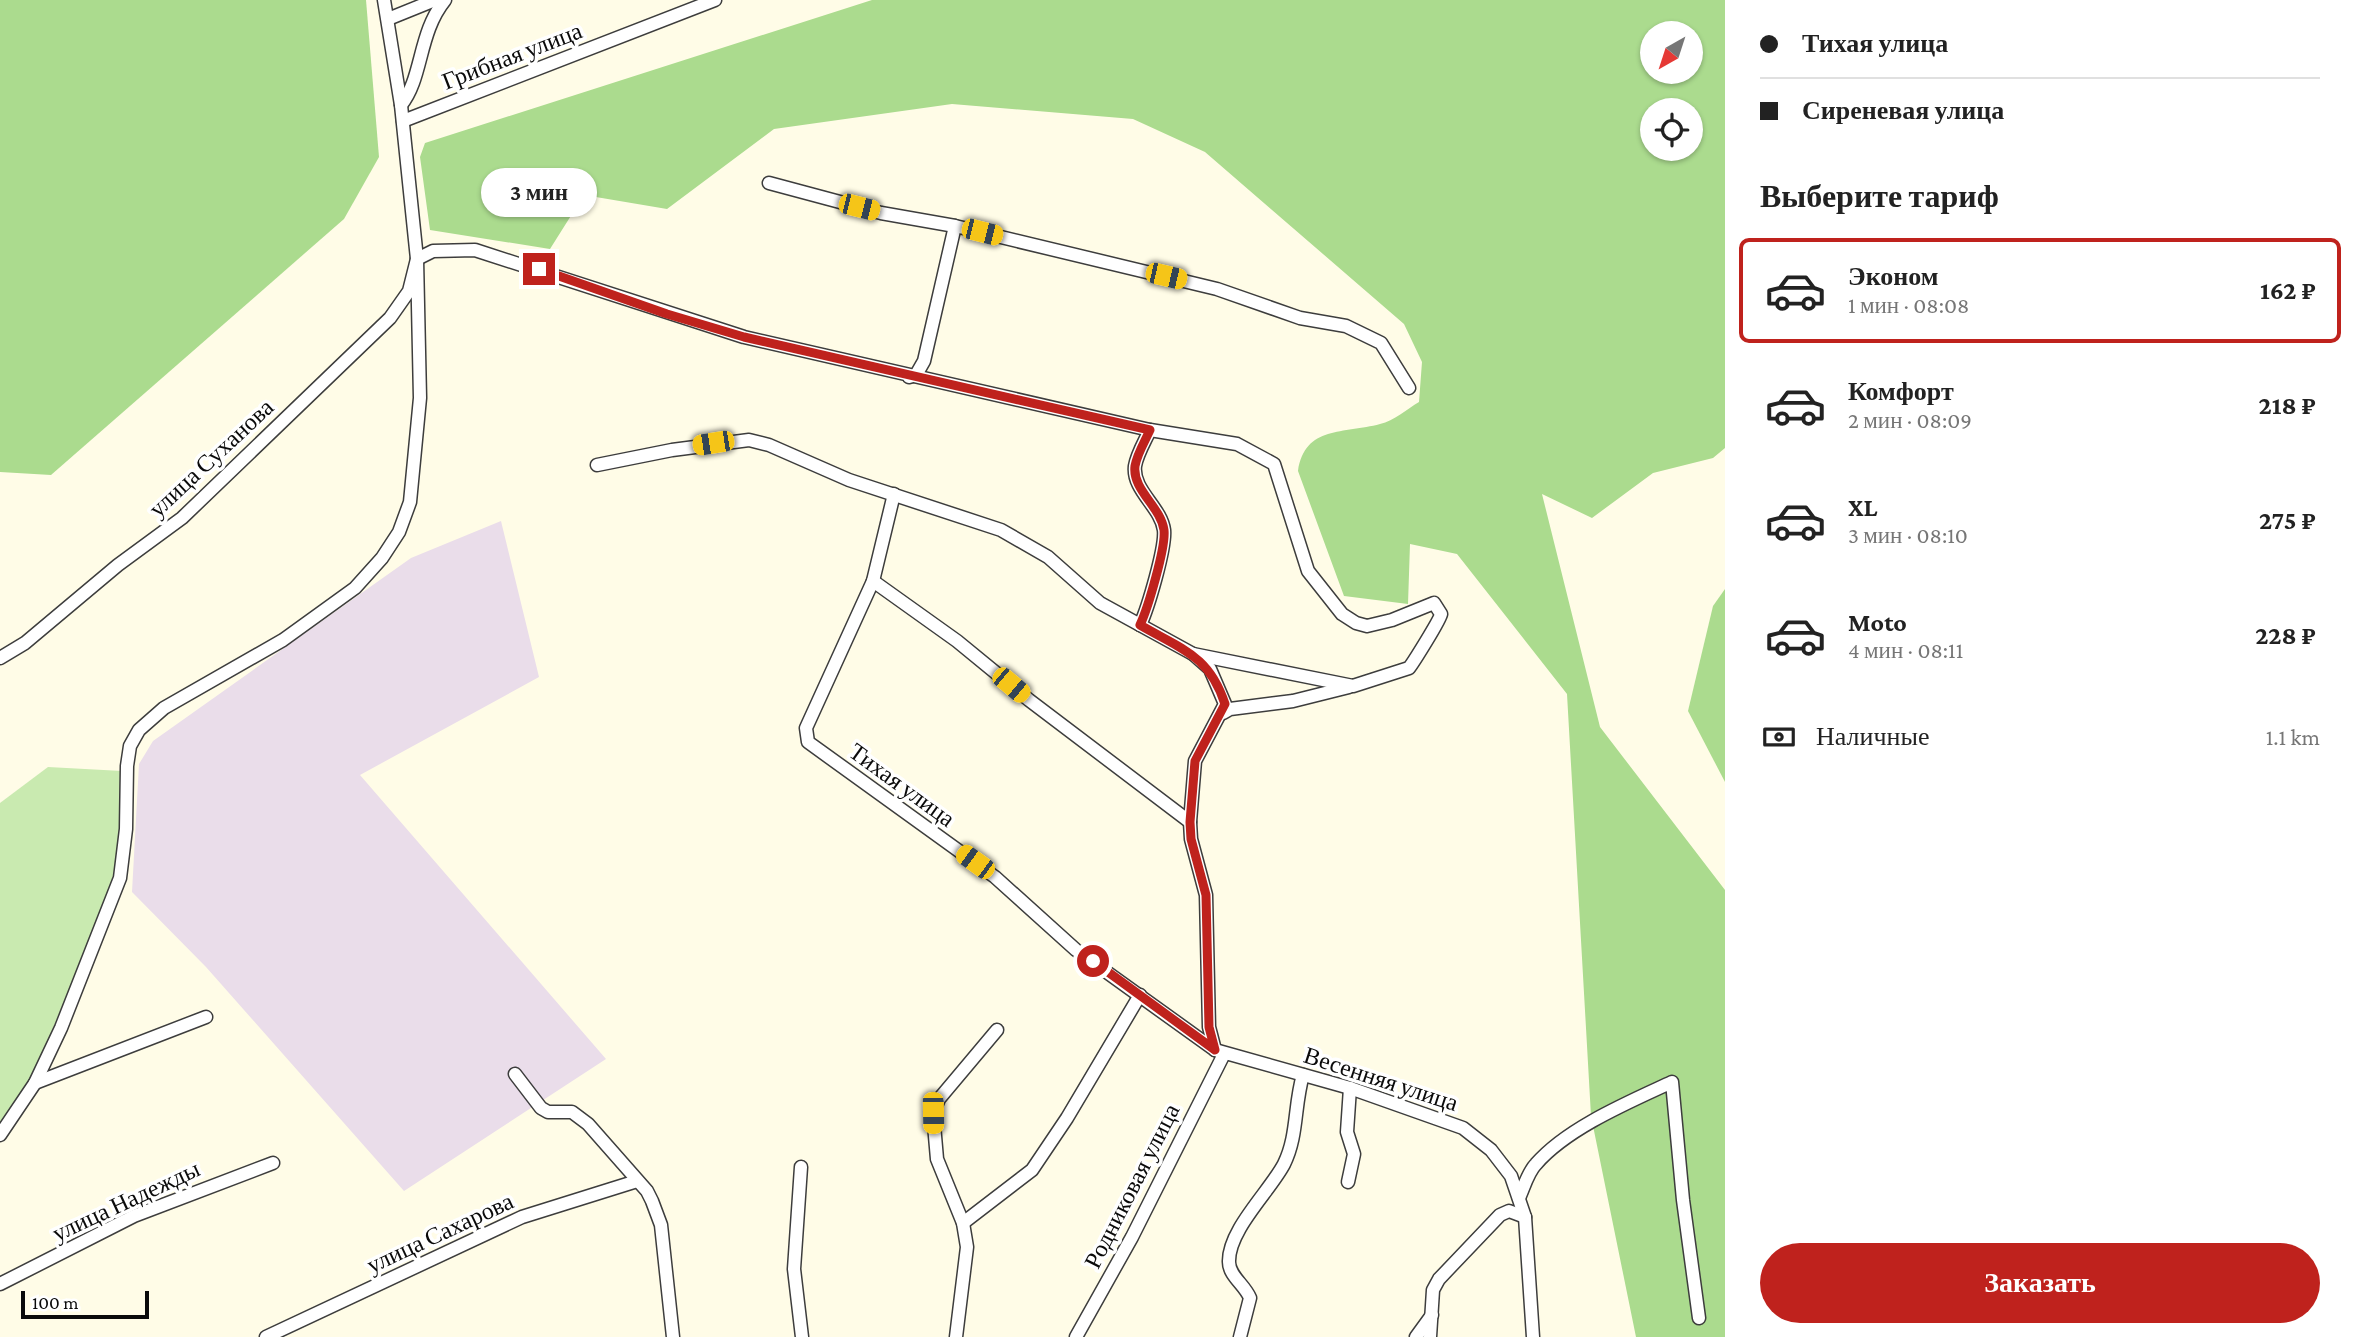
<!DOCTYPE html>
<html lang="ru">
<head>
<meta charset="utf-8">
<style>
	:root { --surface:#fff; --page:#f6f6f6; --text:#222; --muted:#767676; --line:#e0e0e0; --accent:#bf221d }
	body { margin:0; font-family:"Crimson Pro",serif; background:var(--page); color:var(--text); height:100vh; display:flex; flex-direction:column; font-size:26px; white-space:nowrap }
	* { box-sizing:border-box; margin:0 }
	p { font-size:23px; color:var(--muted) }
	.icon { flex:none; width:38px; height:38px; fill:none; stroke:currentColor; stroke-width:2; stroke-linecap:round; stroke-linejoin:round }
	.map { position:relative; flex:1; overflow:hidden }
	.details { display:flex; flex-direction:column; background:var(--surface); width:630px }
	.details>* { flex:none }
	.guide { display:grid; align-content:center; height:154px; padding:0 35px; background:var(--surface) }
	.needle { width:46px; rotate:219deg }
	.fabs { position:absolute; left:1640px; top:21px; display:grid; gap:14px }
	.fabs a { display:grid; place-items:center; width:63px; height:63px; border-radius:50%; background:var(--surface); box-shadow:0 2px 5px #0004; font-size:35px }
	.scale { position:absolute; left:21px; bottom:18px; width:128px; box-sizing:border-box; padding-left:7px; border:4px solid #0a0a0a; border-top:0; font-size:19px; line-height:24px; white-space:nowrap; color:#0a0a0a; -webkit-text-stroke:5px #fff; paint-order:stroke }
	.end { position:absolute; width:32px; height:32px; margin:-16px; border:9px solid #bf221d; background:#fff; box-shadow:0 0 0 4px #fff }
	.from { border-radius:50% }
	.bubble { position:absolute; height:49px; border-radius:24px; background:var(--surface); box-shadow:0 2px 5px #0004; font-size:23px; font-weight:700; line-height:49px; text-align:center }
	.car { position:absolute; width:21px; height:42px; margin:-21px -10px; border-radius:9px; box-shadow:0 0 5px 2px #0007; background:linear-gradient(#f5c518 24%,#345 0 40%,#f5c518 0 76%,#345 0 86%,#f5c518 0) }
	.guide b { display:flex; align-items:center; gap:24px; height:66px; font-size:26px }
	.guide b+b { border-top:2px solid var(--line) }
	.guide i { width:18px; height:18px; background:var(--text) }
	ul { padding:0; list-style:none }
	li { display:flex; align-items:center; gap:21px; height:105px; margin:0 14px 10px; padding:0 21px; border:4px solid transparent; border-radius:10px }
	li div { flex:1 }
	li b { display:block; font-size:26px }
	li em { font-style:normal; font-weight:700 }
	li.active { border-color:var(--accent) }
	li>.icon { width:63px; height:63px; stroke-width:1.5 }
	h2 { padding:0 35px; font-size:32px; line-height:84px }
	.pay { display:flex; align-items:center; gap:18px; height:77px; padding:0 35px; font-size:26px }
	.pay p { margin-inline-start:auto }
	.button { display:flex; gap:14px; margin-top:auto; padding:14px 35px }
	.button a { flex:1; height:80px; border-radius:42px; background:var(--accent); color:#fff; font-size:28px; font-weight:700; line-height:80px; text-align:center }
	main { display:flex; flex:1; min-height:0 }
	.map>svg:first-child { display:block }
	.industrial { fill:#eaddea }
	.green { fill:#c9eab0 }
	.forest { fill:#abdb8e; fill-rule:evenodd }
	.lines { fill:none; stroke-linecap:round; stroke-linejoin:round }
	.minor-casing { stroke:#3d3d3d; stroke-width:15 }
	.minor { stroke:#fff; stroke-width:12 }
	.route { stroke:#bf221d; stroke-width:9 }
	.labels { text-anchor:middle; stroke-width:7; stroke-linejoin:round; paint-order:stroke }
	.street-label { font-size:24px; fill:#0a0a0a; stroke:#fff }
</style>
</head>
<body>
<main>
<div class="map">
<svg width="1725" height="1337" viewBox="0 0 1725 1337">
	<rect width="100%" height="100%" fill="#fffce7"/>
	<polygon class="industrial" points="501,521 539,677 360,775 606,1059 404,1191 206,967 132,892 139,764 153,741 411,558"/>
	<polygon class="green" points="48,767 122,771 123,831 110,889 32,1080 0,1132 0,803"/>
	<g class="forest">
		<polygon points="0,0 366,0 379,157 344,219 51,475 0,472"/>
		<path d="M872 0H1725V448L1713 458 1653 473 1592 518 1542 494 1600 727 1725 890V1337H1636L1591 1116 1567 694 1457 554 1410 544 1408 604 1344 596 1298 471C1305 425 1344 434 1380 424 1394 421 1407 409 1419 402L1422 362 1404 324 1205 152 1133 119 952 104 774 129 667 209 584 195 550 249 430 230 420 157 425 143ZM1652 33H1690V72H1652ZM1652 110H1690V149H1652Z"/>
		<polygon points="1725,589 1725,782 1688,711 1713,606"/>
	</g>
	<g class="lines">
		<g class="minor-casing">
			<g id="minor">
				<polyline points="388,19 435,0"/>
				<path d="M401 105C423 78 418 33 445 0"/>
				<polyline points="403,121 715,0"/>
				<polyline points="769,183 881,213 955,226 1217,289 1300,318 1346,326 1381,343 1409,388"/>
				<polyline points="909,377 916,375 924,361 955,226"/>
				<polyline points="597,465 672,450 749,440 769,445 849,480 1001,530 1048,557 1100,603 1193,654 1210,669 1225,704 1195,761 1190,822 1191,839 1206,895 1209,1027 1215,1050"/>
				<polyline points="894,494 873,581 806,728 808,742 995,877 1076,950 1215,1050 1350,1088 1463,1128 1491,1150 1511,1176 1525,1217 1533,1337"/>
				<polyline points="873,581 957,641 1029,700 1190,822"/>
				<path d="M1140 625C1148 608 1166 547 1164 530 1161 507 1132 490 1135 466 1137 454 1145 441 1150 430"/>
				<path d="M0 658 25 643 118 565 182 518 390 318 409 291 417 259 433 251 475 250 744 337 1150 430 1237 444 1274 464 1308 571 1342 614 1356 623 1367 626 1392 620 1434 603 1441 614C1440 620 1413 663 1409 668L1353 686 1193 654"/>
				<polyline points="1223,713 1230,709 1293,701 1349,687"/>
				<polyline points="515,1074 541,1108 548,1112 572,1112 588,1124 647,1191 652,1201 661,1225 673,1337"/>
				<polyline points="35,1083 206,1017"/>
				<polyline points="0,1135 35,1083 61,1028 120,878 126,829 127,766 130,746 139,730 164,708 283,640 355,588 382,558 399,532 410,502 420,398 417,259 401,105 384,0"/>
				<polyline points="801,1167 794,1269 802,1337"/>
				<polyline points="1348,1182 1354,1154 1347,1132 1350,1088"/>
				<path d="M1519 1198C1524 1187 1528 1172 1536 1164 1567 1128 1629 1102 1672 1082L1683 1200 1699 1318"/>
				<polyline points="963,1223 1032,1170 1067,1118 1140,995"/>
				<polyline points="0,1284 134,1216 273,1163"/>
				<polyline points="266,1337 522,1217 637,1181"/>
				<polyline points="956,1337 967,1247 963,1223 937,1159 933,1113 939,1099 997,1030"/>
				<polyline points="1076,1337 1132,1237 1224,1054"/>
				<path d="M1240 1337 1250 1298C1245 1285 1229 1276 1229 1262 1228 1230 1270 1191 1284 1164 1298 1136 1294 1105 1303 1075"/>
				<polyline points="1416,1337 1432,1315"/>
				<polyline points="1430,1337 1433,1290 1439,1279 1500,1215 1509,1211 1525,1217"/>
			</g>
		</g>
		<use href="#minor" class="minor"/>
	</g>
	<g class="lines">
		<path class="route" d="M539 269 667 314 744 337 1150 430C1145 441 1137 454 1135 466 1132 490 1161 507 1164 530 1166 547 1148 608 1140 625 1181 649 1209 655 1225 704L1195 761 1190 822 1191 839 1206 895 1209 1027 1215 1050 1093 961"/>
	</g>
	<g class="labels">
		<g class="street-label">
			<text transform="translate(512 56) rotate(-21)" y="8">Грибная улица</text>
			<text transform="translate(211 458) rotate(-43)" y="8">улица Суханова</text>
			<text transform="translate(902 785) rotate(36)" y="8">Тихая улица</text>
			<text transform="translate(1381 1079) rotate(18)" y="8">Весенняя улица</text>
			<text transform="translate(1132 1186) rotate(-63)" y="8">Родниковая улица</text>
			<text transform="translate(126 1201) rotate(-25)" y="8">улица Надежды</text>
			<text transform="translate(440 1233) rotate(-25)" y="8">улица Сахарова</text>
		</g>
	</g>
</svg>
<div class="fabs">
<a><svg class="needle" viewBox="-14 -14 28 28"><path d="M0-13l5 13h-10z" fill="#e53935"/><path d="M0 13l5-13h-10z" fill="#767676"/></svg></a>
<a><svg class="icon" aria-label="locate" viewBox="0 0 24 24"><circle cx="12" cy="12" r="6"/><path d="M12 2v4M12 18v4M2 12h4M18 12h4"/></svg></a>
</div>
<div class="scale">100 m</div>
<i class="end from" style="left:1093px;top:961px"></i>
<i class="end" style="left:539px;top:269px"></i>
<div class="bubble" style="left:481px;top:168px;width:116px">3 мин</div>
<i class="car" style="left:859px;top:207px;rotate:104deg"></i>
<i class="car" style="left:982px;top:232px;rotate:104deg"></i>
<i class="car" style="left:1166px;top:276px;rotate:103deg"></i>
<i class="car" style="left:713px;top:443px;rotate:261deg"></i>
<i class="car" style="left:1011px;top:685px;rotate:130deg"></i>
<i class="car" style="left:975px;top:862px;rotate:306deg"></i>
<i class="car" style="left:933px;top:1113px;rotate:179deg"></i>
</div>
<section class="details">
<div class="guide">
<b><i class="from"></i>Тихая улица</b>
<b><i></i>Сиреневая улица</b>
</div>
<h2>Выберите тариф</h2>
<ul>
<li class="active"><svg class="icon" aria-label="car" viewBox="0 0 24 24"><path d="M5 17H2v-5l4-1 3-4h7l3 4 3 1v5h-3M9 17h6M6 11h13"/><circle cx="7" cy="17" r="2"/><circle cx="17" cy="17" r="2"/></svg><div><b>Эконом</b><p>1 мин · 08:08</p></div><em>162 ₽</em></li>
<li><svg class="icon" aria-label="car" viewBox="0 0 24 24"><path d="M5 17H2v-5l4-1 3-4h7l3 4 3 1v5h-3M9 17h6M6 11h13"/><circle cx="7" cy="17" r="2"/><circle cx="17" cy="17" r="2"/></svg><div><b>Комфорт</b><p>2 мин · 08:09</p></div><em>218 ₽</em></li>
<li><svg class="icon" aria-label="car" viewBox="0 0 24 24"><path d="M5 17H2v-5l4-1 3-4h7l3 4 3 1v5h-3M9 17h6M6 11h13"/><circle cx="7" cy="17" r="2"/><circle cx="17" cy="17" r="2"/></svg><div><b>XL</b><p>3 мин · 08:10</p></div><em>275 ₽</em></li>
<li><svg class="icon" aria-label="car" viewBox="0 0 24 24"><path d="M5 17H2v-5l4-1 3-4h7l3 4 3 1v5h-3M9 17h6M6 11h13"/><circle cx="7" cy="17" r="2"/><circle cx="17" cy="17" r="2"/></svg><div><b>Moto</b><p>4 мин · 08:11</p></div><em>228 ₽</em></li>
</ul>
<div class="pay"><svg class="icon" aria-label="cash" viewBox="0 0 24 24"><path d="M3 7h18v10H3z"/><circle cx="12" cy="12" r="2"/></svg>Наличные<p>1.1 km</p></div>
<div class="button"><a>Заказать</a></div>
</section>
</main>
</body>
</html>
